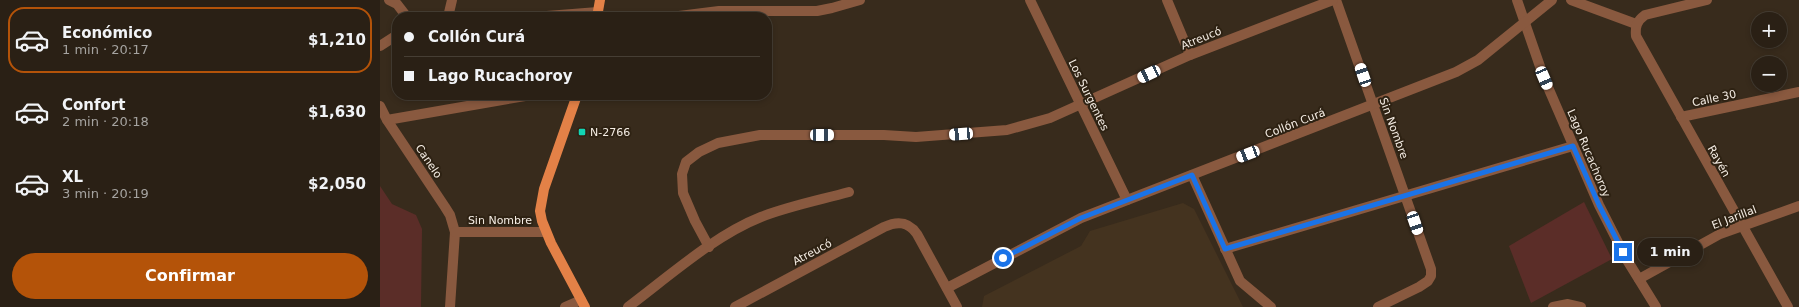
<!DOCTYPE html>
<html lang="es">
<head>
<meta charset="utf-8">
<style>
	:root { --surface:#2a2015; --page:#32281e; --text:#f1f3f6; --muted:#a5a3a0; --line:#463e34; --accent:#b45309 }
	body { margin:0; font-family:"DejaVu Sans",sans-serif; background:var(--page); color:var(--text); height:100vh; display:flex; flex-direction:column; font-size:15px; white-space:nowrap }
	* { box-sizing:border-box; margin:0 }
	p { font-size:13px; color:var(--muted) }
	.icon { flex:none; width:22px; height:22px; fill:none; stroke:currentColor; stroke-width:2; stroke-linecap:round; stroke-linejoin:round }
	.map { position:relative; flex:1; overflow:hidden }
	.side { display:flex; flex-direction:column; background:var(--surface); width:380px }
	.side>* { flex:none }
	.banner { position:absolute; left:12px; top:12px; width:380px; height:88px; border-radius:16px; box-shadow:0 2px 6px #0003,0 0 0 1px var(--line); display:grid; align-content:center; height:88px; padding:0 12px; background:var(--surface) }
	.tools { position:absolute; left:1371px; top:12px; display:grid; gap:8px }
	.tools a { display:grid; place-items:center; width:36px; height:36px; border-radius:50%; background:var(--surface); box-shadow:0 2px 6px #0003,0 0 0 1px var(--line); font-size:20px }
	.end { position:absolute; width:18px; height:18px; margin:-9px; border:5px solid #1a73e8; background:#fff; box-shadow:0 0 0 2px #fff }
	.from { border-radius:50% }
	.bubble { position:absolute; height:28px; border-radius:14px; background:var(--surface); box-shadow:0 2px 6px #0003,0 0 0 1px var(--line); font-size:13px; font-weight:700; line-height:28px; text-align:center }
	.car { position:absolute; width:12px; height:24px; margin:-12px -6px; border-radius:5px; box-shadow:0 0 3px 1px #0007; background:linear-gradient(#fff 24%,#345 0 40%,#fff 0 76%,#345 0 86%,#fff 0) }
	.banner b { display:flex; align-items:center; gap:14px; height:38px; font-size:15px }
	.banner b+b { border-top:1px solid var(--line) }
	.banner i { width:10px; height:10px; background:var(--text) }
	ul { padding:7px 0 0; list-style:none }
	li { display:flex; align-items:center; gap:12px; height:66px; margin:0 8px 6px; padding:0 4px; border:2px solid transparent; border-radius:16px }
	li div { flex:1 }
	li b { display:block; font-size:15px }
	li em { font-style:normal; font-weight:700 }
	li.active { border-color:var(--accent) }
	li>.icon { width:36px; height:36px; stroke-width:1.5 }
	.button { display:flex; gap:8px; margin-top:auto; padding:8px 12px }
	.button a { flex:1; height:46px; border-radius:24px; background:var(--accent); color:#fff; font-size:16px; font-weight:700; line-height:46px; text-align:center }
	main { display:flex; flex:1; min-height:0 }
	.map>svg:first-child { display:block }
	.built { fill:#44331f }
	.green { fill:#5b2d28 }
	.lines { fill:none; stroke-linecap:round; stroke-linejoin:round }
	.minor { stroke:#89593f; stroke-width:10 }
	.major { stroke:#e38147; stroke-width:10 }
	.route { stroke:#1a73e8; stroke-width:5 }
	.poi-dot { fill:#12d5b4; stroke:#2e2213; stroke-width:1.5 }
	.labels { text-anchor:middle; stroke-width:4; stroke-linejoin:round; paint-order:stroke }
	.street-label { font-size:11px; fill:#f5ede4; stroke:#2e2213 }
	.poi-label { font-size:11px; fill:#f5ede4; stroke:#2e2213; text-anchor:start }
</style>
</head>
<body>
<main>
<section class="side">
<ul>
<li class="active"><svg class="icon" aria-label="car" viewBox="0 0 24 24"><path d="M5 17H2v-5l4-1 3-4h7l3 4 3 1v5h-3M9 17h6M6 11h13"/><circle cx="7" cy="17" r="2"/><circle cx="17" cy="17" r="2"/></svg><div><b>Económico</b><p>1 min · 20:17</p></div><em>$1,210</em></li>
<li><svg class="icon" aria-label="car" viewBox="0 0 24 24"><path d="M5 17H2v-5l4-1 3-4h7l3 4 3 1v5h-3M9 17h6M6 11h13"/><circle cx="7" cy="17" r="2"/><circle cx="17" cy="17" r="2"/></svg><div><b>Confort</b><p>2 min · 20:18</p></div><em>$1,630</em></li>
<li><svg class="icon" aria-label="car" viewBox="0 0 24 24"><path d="M5 17H2v-5l4-1 3-4h7l3 4 3 1v5h-3M9 17h6M6 11h13"/><circle cx="7" cy="17" r="2"/><circle cx="17" cy="17" r="2"/></svg><div><b>XL</b><p>3 min · 20:19</p></div><em>$2,050</em></li>
</ul>
<div class="button"><a>Confirmar</a></div>
</section>
<div class="map">
<svg width="1419" height="307" viewBox="0 0 1419 307">
	<rect width="100%" height="100%" fill="#382b1c"/>
	<polygon class="built" points="803,203 814,209 863,307 602,307 604,296 701,246 710,231"/>
	<g class="green">
		<polygon points="0,186 12,204 36,215 42,229 41,307 0,307"/>
		<polygon points="1204,202 1232,259 1151,303 1129,246"/>
	</g>
	<g class="lines">
		<g class="minor">
			<polyline points="9,0 17,4 27,17"/>
			<polyline points="650,0 747,200"/>
			<polyline points="787,0 810,55"/>
			<polyline points="956,0 1051,269 1051,276 1048,281 1039,287 998,307"/>
			<polyline points="1137,0 1164,78 1219,205 1247,260 1276,307"/>
			<polyline points="1191,0 1256,24"/>
			<path d="M1327 0 1265 15C1257 21 1255 26 1256 36L1408 307"/>
			<polyline points="68,17 72,0"/>
			<polyline points="154,17 218,12"/>
			<polyline points="291,17 339,11 437,11 452,8 480,0"/>
			<polyline points="0,46 17,35"/>
			<polyline points="0,106 7,120 65,207 70,215 75,232 70,307"/>
			<polyline points="1301,117 1419,92"/>
			<polyline points="7,120 151,95"/>
			<polyline points="812,175 860,281 891,307"/>
			<polyline points="75,232 166,232"/>
			<polyline points="329,247 315,221 303,193 302,174 306,162 319,152 338,143 380,135 504,135 536,137 627,130 670,118 810,55 953,0"/>
			<polyline points="845,249 1193,146"/>
			<polyline points="1259,279 1340,234 1419,206"/>
			<polyline points="567,288 701,218 1076,72 1098,60 1172,0"/>
			<polyline points="185,307 201,300"/>
			<path d="M248 307C288 277 335 235 381 217 409 206 440 200 469 192"/>
			<path d="M355 307 504 227C517 221 528 221 537 234L577 307"/>
			<polyline points="1173,307 1188,304 1201,307"/>
		</g>
		<g class="major">
			<polyline points="217,17 220,0"/>
			<polyline points="197,95 164,189 160,211 162,221 171,243 205,307"/>
		</g>
	</g>
	<g class="lines">
		<polyline class="route" points="623,258 701,218 812,175 845,249 1193,146 1219,205 1243,252"/>
	</g>
	<rect class="poi-dot" x="198" y="128" width="8" height="8" rx="2"/>
	<g class="labels">
		<g class="street-label">
			<text transform="translate(821 38) rotate(-22)" y="4">Atreucó</text>
			<text transform="translate(709 95) rotate(64)" y="4">Los Surgentes</text>
			<text transform="translate(1334 98) rotate(-12)" y="4">Calle 30</text>
			<text transform="translate(915 123) rotate(-21)" y="4">Collón Curá</text>
			<text transform="translate(1014 128) rotate(70)" y="4">Sin Nombre</text>
			<text transform="translate(1209 153) rotate(67)" y="4">Lago Rucachoroy</text>
			<text transform="translate(49 161) rotate(56)" y="4">Canelo</text>
			<text transform="translate(1339 161) rotate(61)" y="4">Rayén</text>
			<text transform="translate(1354 217) rotate(-21)" y="4">El Jarillal</text>
			<text x="120" y="224">Sin Nombre</text>
			<text transform="translate(432 252) rotate(-28)" y="4">Atreucó</text>
		</g>
		<g class="poi-label">
			<text x="210" y="136">N-2766</text>
		</g>
	</g>
</svg>
<div class="tools">
<a>+</a>
<a>−</a>
</div>
<i class="end from" style="left:623px;top:258px"></i>
<i class="end" style="left:1243px;top:252px"></i>
<div class="bubble" style="left:1257px;top:238px;width:66px">1 min</div>
<i class="car" style="left:769px;top:74px;rotate:245deg"></i>
<i class="car" style="left:983px;top:75px;rotate:341deg"></i>
<i class="car" style="left:1164px;top:78px;rotate:157deg"></i>
<i class="car" style="left:581px;top:134px;rotate:266deg"></i>
<i class="car" style="left:442px;top:135px;rotate:90deg"></i>
<i class="car" style="left:868px;top:154px;rotate:249deg"></i>
<i class="car" style="left:1035px;top:223px;rotate:161deg"></i>
<div class="banner">
<b><i class="from"></i>Collón Curá</b>
<b><i></i>Lago Rucachoroy</b>
</div>
</div>
</main>
</body>
</html>
